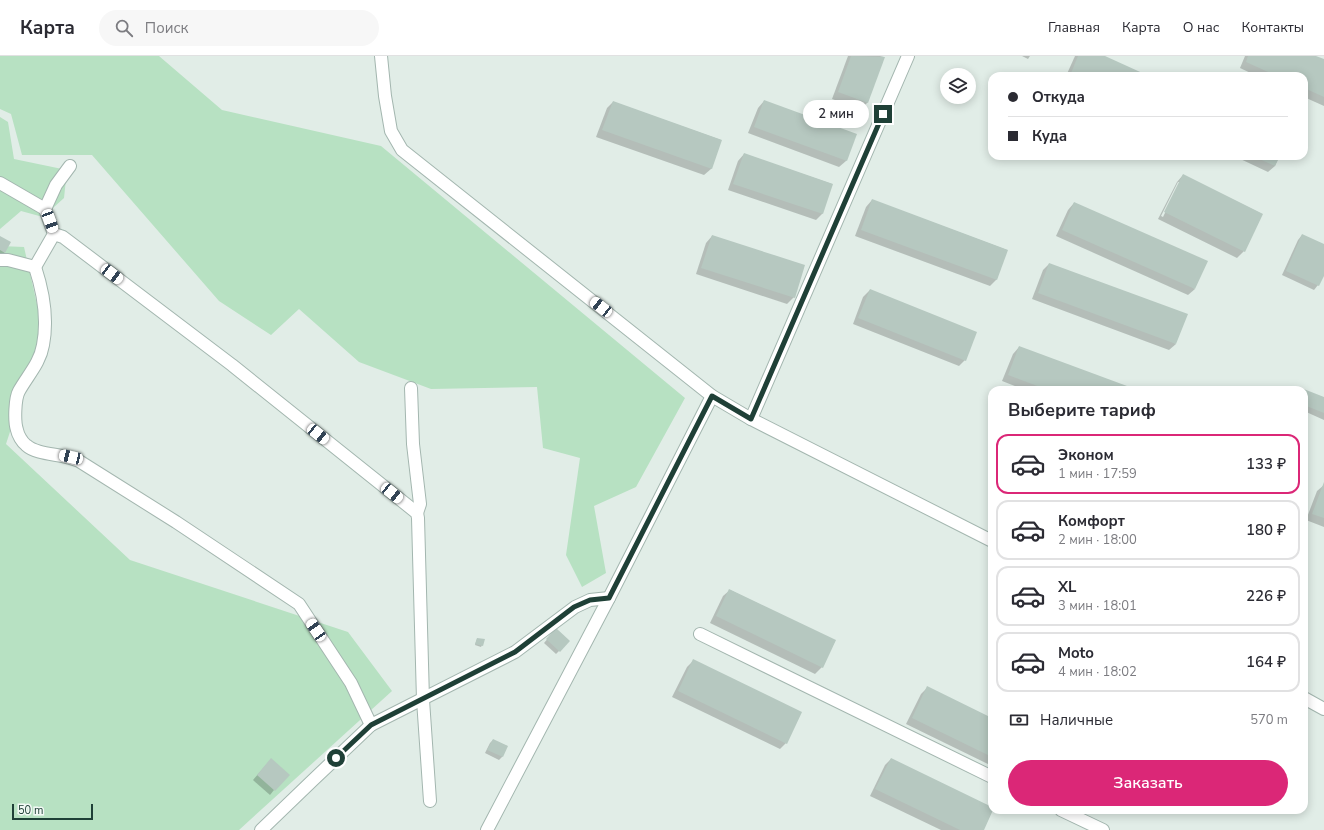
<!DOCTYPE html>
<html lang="ru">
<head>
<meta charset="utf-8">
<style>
	:root { --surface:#fff; --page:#f7f7f7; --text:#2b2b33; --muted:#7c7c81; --line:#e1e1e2; --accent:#db2777 }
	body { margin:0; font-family:"Nunito Sans",sans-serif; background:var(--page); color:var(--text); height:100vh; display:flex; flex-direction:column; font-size:15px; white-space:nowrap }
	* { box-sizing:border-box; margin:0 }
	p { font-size:13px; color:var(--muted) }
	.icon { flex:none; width:22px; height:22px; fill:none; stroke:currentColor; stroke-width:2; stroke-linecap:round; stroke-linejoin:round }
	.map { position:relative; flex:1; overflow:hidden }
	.panel { position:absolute; left:988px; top:330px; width:320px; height:428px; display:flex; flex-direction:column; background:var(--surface); border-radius:12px; box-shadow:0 2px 10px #0003 }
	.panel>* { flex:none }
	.banner { position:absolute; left:988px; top:16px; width:320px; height:88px; border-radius:12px; box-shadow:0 2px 10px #0003; display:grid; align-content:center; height:88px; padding:0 20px; background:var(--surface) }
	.tools { position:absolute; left:940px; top:12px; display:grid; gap:8px }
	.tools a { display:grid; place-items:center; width:36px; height:36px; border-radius:50%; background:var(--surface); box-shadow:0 2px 10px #0003; font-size:20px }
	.scale { position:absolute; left:12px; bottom:10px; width:81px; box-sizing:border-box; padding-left:4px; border:2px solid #1f4037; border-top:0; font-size:11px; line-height:14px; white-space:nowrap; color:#1f4037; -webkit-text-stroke:3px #f2f9f5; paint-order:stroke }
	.end { position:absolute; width:18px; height:18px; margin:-9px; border:5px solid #1f4037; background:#fff; box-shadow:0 0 0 2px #fff }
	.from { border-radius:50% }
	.bubble { position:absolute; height:28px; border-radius:14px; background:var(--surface); box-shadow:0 2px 10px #0003; font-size:13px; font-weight:600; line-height:28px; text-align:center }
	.car { position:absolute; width:12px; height:24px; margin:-12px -6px; border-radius:5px; box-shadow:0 0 3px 1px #0007; background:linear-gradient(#fff 24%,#345 0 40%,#fff 0 76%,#345 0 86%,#fff 0) }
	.banner b { display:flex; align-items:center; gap:14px; height:38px; font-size:15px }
	.banner b+b { border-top:1px solid var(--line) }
	.banner i { width:10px; height:10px; background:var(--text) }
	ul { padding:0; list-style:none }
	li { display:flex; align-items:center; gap:12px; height:60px; margin:0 8px 6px; padding:0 12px; border:2px solid var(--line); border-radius:12px }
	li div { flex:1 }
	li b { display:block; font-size:15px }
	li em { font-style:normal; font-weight:600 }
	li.on { border-color:var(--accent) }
	li>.icon { width:36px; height:36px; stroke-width:1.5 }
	h2 { padding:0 20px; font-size:18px; line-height:48px }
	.pay { display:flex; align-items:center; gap:10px; height:44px; padding:0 20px; font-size:15px }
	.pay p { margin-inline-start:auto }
	.primary-button { display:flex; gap:8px; margin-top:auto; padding:8px 20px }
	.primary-button a { flex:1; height:46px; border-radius:24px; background:var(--accent); color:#fff; font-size:16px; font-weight:600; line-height:46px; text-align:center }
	header { display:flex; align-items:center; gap:24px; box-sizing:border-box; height:56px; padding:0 20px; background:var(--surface); border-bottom:1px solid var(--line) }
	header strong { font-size:19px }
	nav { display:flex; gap:22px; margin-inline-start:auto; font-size:14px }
	.search { width:280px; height:36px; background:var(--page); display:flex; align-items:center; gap:10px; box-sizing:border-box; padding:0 14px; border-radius:22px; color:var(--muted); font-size:15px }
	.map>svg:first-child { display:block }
	.green { fill:#b7e1c2 }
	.shadow { fill:#0003; fill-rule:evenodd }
	.building { fill:#b6c8c0 }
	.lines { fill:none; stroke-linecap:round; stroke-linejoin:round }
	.minor-casing { stroke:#a3b6af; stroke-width:14 }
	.minor { stroke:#fff; stroke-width:12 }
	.route { stroke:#1f4037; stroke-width:5 }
</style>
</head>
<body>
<header>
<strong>Карта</strong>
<div class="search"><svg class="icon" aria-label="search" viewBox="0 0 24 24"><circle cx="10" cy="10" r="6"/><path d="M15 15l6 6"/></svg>Поиск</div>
<nav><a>Главная</a><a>Карта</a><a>О нас</a><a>Контакты</a></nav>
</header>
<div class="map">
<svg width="1324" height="774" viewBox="0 0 1324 774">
	<rect width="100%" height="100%" fill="#e1ede7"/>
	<g class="green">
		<polygon points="0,0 159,0 222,54 381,90 685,342 636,431 594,450 606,517 582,531 566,499 580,402 543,392 537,331 431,333 359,306 299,253 271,279 219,245 92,99 22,99 11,58 0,53"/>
		<polygon points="0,61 8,66 14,103 67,114 64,142 43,161 21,155 0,173"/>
		<polygon points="0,190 24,191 43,275 6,388 130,504 348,576 392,635 239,774 0,774"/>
	</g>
	<g class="shadow">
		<polygon points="848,0 880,0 884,1 867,47 861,53 832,43"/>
		<polygon points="1022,0 1030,0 1028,3"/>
		<polygon points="1075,0 1102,0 1147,20 1066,20"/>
		<polygon points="1245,0 1314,0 1324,5 1324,50 1304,41 1304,20 1257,20 1240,12"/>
		<polygon points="764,45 855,79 846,105 839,111 748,77 758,52"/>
		<polygon points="613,46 721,84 711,113 704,119 596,81 607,52"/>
		<polygon points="744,98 832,128 822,158 816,164 728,134 738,105"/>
		<polygon points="1234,100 1279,100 1275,110 1268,116"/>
		<path d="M1183 119 1262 158 1244 195 1237 202 1158 163 1177 126ZM1178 126H1180L1163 161 1161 160Z"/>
		<polygon points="872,144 1007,194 996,224 990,230 855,180 866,151"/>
		<polygon points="1074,147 1195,233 1188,239 1056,180 1068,154"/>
		<polygon points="1302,179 1324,189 1324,217 1318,229 1314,234 1282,219 1298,184"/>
		<polygon points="712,180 794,241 787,248 696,218 706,187"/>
		<polygon points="0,181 5,196 2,199 0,198"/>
		<polygon points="1049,208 1176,288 1169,294 1032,243 1043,214"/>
		<polygon points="870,234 965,304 959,310 853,268 863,241"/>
		<polygon points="1019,291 1124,334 1025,334 1002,325 1013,298"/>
		<polygon points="1304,334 1324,342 1324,364 1304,355"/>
		<polygon points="1324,429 1324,471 1306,464 1317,435"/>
		<polygon points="730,534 835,585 822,611 815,618 710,567 723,540"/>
		<polygon points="556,573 569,585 556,598 544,587"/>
		<polygon points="477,583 482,589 481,591 475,589"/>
		<polygon points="693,605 786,687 780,693 672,641 687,611"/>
		<polygon points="927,632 992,663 992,710 906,668 921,638"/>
		<polygon points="493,684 507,690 502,701 499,704 485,697 490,687"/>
		<polygon points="891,703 992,752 982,774 941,774 870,740 885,709"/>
		<polygon points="267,708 274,734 270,739 253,724"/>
	</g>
	<g class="building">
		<polygon points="851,0 885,1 868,47 838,36"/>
		<polygon points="1078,0 1105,0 1149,20 1078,20 1071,17"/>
		<polygon points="1248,0 1316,0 1324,3 1324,41 1304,32 1304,20 1277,20 1246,6"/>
		<polygon points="764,44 857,78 847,105 754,71"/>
		<polygon points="613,45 722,84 712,113 602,74"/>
		<polygon points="744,97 833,128 823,158 733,128"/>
		<polygon points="1253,100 1280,100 1275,110"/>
		<polygon points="1183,118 1263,158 1245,196 1164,156"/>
		<polygon points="872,143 1008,194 997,224 861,174"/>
		<polygon points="1074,146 1208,205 1195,233 1062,174"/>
		<polygon points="1302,178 1324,188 1324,220 1319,230 1286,215"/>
		<polygon points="712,179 805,209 795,242 701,212"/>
		<polygon points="0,180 11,186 5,197 0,194"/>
		<polygon points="1049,207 1188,258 1176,288 1038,237"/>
		<polygon points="870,233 977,276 966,305 858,262"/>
		<polygon points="1019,290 1127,330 1125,334 1048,334 1008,319"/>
		<polygon points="1296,330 1324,341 1324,357 1304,349 1304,334 1295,334"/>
		<polygon points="1324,426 1324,462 1312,458"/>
		<polygon points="729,533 836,584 823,612 716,560"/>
		<polygon points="556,572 570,585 560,596 546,583"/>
		<polygon points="477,582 485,583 483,590 475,588"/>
		<polygon points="693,603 802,656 787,688 678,635"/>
		<polygon points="927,630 992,662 992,701 912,662"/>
		<polygon points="493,683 508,690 503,701 487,694"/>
		<polygon points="271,702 290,719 275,735 257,719"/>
		<polygon points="891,702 992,751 992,754 993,754 984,774 960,774 875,733"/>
	</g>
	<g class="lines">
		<g class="minor-casing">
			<g id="minor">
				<polyline points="381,0 385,40 391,75 402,94 712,340 751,363 992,485"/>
				<polyline points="0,127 45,153 56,129 70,110"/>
				<polyline points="54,178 63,181 232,309 417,457 418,462 423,644 430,745"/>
				<polyline points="0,204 8,204 35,211"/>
				<path d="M35 211C43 235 48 263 43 289 40 307 28 319 19 335 15 342 14 365 17 374 18 379 22 386 26 389 38 400 63 397 79 405L176 466 299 548 351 627 371 669"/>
				<polyline points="35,211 54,178 45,153"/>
				<polyline points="411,332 413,388 420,448 417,457"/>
				<polyline points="751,363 908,0"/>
				<polyline points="700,578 992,721"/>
				<polyline points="1304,642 1324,653"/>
				<polyline points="1061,754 1103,774"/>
				<polyline points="261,774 313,724 371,669 515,596 575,551 590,544 609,542"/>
				<polyline points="487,774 609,542 712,340"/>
			</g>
		</g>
		<use href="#minor" class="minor"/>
	</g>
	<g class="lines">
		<polyline class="route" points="336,702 371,669 515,596 574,551 590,544 609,542 712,340 751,363 883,58"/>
	</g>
</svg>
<div class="tools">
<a><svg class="icon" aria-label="layers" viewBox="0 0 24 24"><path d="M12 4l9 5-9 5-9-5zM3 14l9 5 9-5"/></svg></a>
</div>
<div class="scale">50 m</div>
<i class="end from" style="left:336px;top:702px"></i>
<i class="end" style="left:883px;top:58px"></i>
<div class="bubble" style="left:803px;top:44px;width:66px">2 мин</div>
<i class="car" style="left:50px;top:165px;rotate:160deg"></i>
<i class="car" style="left:112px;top:218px;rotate:127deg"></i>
<i class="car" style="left:601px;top:251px;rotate:308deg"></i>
<i class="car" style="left:318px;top:378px;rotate:129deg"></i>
<i class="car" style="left:71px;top:401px;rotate:283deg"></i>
<i class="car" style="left:392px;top:437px;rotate:129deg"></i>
<i class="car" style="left:316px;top:574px;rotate:326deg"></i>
<div class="banner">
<b><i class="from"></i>Откуда</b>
<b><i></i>Куда</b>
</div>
<section class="panel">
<h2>Выберите тариф</h2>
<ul>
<li class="on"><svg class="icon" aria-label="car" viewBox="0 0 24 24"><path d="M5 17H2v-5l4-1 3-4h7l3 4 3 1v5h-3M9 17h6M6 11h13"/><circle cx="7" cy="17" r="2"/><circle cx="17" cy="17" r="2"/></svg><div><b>Эконом</b><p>1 мин · 17:59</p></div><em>133 ₽</em></li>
<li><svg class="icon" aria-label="car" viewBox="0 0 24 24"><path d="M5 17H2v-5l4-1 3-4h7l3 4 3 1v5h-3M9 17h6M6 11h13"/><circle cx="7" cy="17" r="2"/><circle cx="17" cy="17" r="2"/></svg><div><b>Комфорт</b><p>2 мин · 18:00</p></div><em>180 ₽</em></li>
<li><svg class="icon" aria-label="car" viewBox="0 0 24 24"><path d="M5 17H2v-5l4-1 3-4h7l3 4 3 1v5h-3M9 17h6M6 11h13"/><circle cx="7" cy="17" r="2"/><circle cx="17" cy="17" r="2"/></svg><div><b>XL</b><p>3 мин · 18:01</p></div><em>226 ₽</em></li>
<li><svg class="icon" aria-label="car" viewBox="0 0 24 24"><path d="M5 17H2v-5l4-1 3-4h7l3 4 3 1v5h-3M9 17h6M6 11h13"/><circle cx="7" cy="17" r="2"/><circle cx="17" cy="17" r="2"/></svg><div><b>Moto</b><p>4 мин · 18:02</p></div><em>164 ₽</em></li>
</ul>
<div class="pay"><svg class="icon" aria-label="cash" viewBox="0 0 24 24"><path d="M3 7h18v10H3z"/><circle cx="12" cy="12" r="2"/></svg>Наличные<p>570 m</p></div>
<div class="primary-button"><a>Заказать</a></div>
</section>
</div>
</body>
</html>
